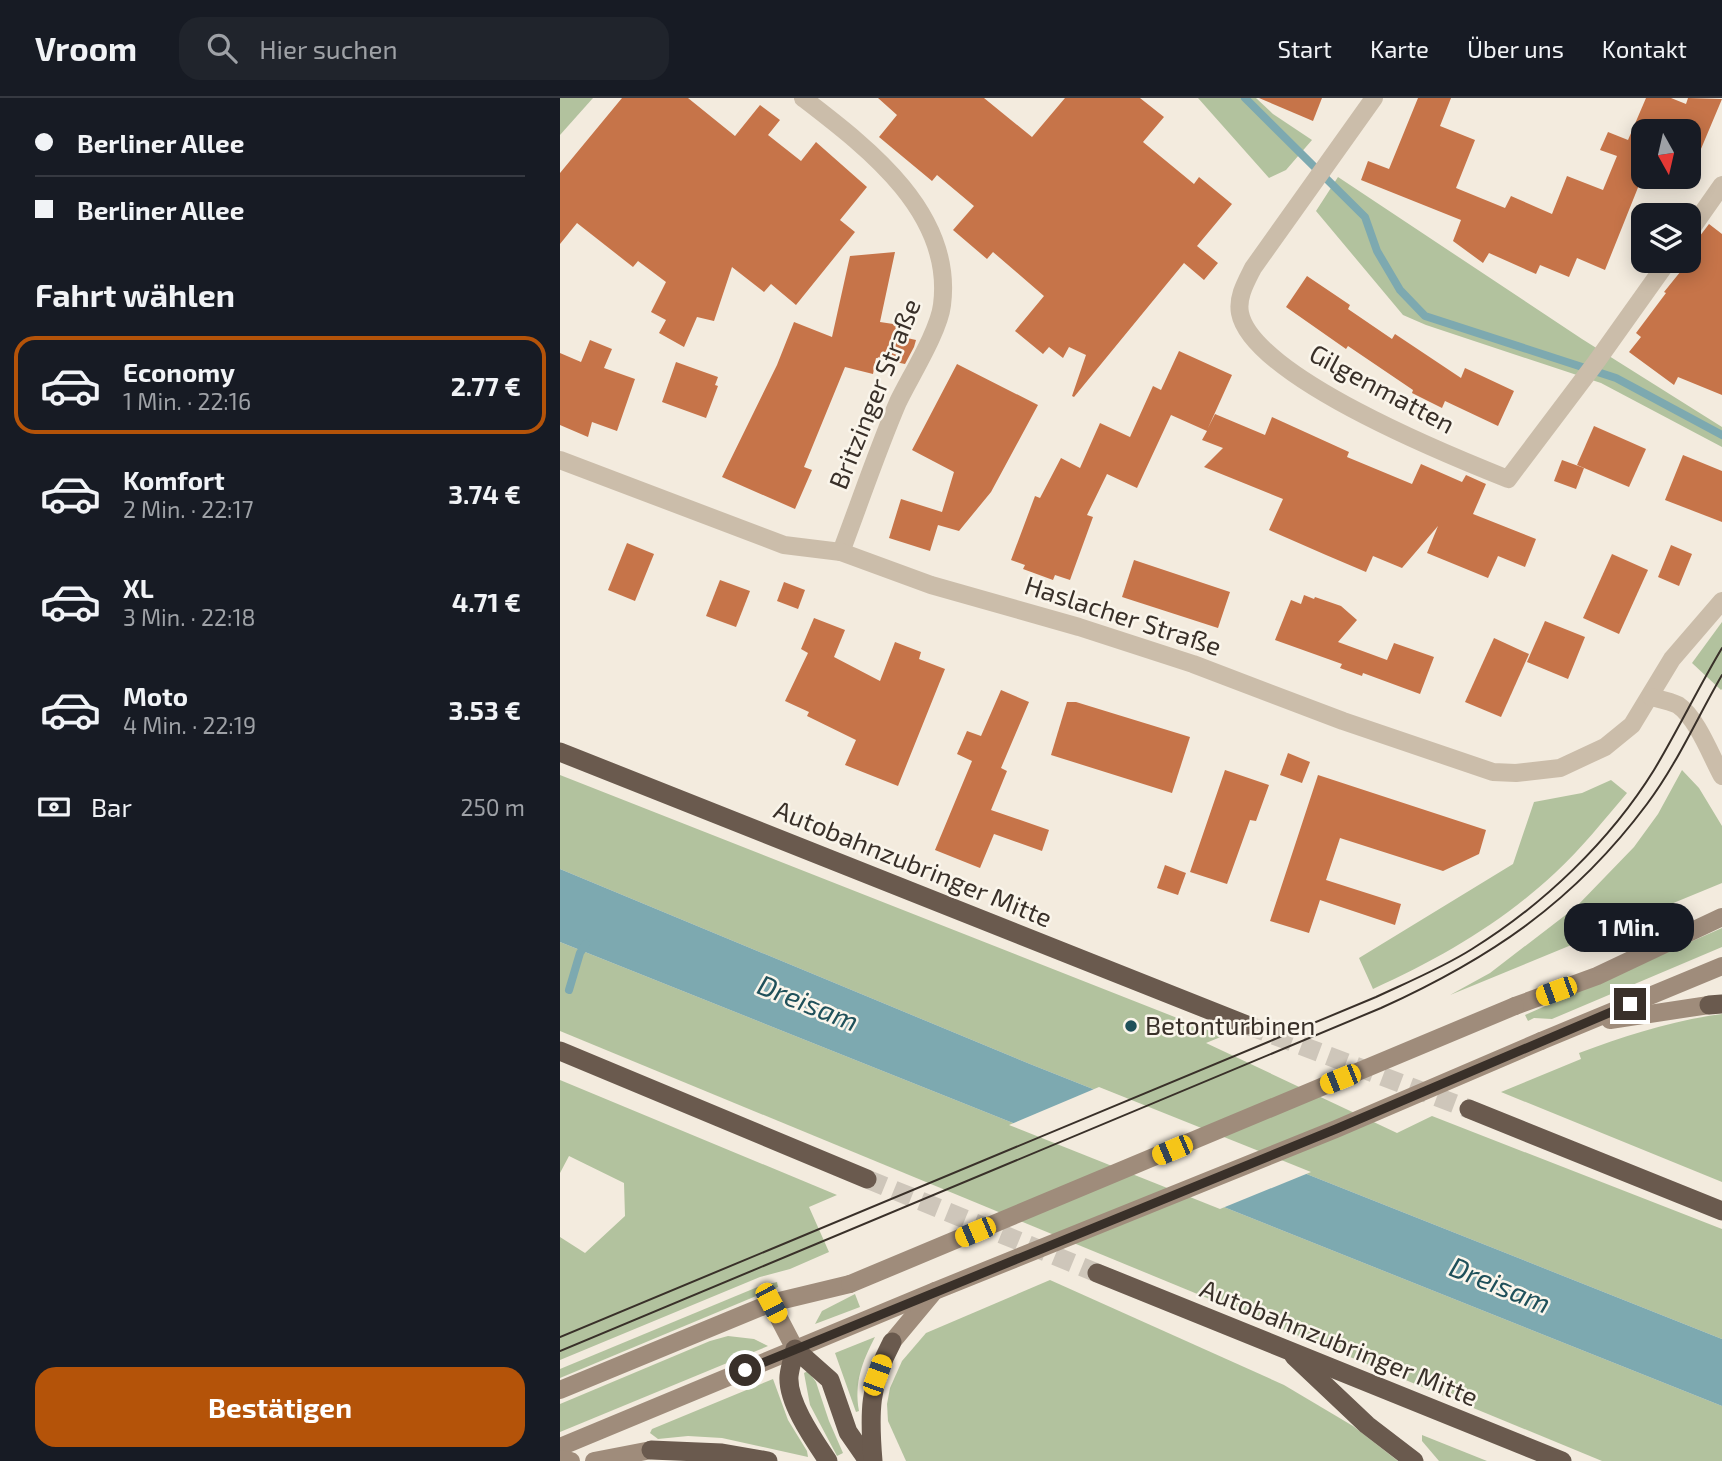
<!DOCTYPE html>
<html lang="de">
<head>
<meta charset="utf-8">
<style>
	:root { --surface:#171b24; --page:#20242c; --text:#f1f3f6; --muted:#9ea1a6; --line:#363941; --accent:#b45309 }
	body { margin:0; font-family:"Exo 2",sans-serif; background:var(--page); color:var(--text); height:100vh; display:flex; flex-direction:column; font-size:26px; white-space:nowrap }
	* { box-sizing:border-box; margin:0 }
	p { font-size:23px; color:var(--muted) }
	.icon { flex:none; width:38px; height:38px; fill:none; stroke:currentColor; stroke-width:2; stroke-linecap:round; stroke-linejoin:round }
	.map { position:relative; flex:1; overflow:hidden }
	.drawer { display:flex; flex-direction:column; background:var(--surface); width:560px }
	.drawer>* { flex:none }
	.banner { display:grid; align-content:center; height:154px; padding:0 35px; background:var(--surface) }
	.needle { width:46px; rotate:172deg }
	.controls { position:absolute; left:1071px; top:21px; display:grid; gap:14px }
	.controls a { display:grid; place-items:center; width:70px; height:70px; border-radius:14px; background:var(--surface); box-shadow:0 4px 18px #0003; font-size:35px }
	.end { position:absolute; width:32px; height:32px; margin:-16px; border:9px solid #393029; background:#fff; box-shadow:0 0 0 4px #fff }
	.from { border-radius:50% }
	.bubble { position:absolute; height:49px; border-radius:21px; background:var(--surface); box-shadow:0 4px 18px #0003; font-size:23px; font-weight:700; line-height:49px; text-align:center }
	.car { position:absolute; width:21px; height:42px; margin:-21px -10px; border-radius:9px; box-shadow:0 0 5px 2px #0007; background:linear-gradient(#f5c518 24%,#345 0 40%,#f5c518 0 76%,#345 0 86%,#f5c518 0) }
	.banner b { display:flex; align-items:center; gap:24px; height:66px; font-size:26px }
	.banner b+b { border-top:2px solid var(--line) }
	.banner i { width:18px; height:18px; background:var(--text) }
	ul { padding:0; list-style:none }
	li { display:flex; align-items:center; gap:21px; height:98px; margin:0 14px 10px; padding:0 21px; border:4px solid transparent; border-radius:21px }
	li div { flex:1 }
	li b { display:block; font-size:26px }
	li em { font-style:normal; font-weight:700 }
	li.active { border-color:var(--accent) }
	li>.icon { width:63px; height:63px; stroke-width:1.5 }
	h2 { padding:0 35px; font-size:32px; line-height:84px }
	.pay { display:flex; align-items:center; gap:18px; height:77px; padding:0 35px; font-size:26px }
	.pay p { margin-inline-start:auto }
	.action { display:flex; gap:14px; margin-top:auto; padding:14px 35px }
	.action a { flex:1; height:80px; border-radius:21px; background:var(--accent); color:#fff; font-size:28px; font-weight:700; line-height:80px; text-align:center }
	header { display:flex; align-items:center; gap:42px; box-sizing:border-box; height:98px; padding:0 35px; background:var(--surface); border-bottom:2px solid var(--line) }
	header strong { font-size:33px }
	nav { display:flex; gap:38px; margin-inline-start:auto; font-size:24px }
	.search { width:490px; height:63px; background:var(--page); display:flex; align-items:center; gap:18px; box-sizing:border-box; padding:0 24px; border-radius:21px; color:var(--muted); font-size:26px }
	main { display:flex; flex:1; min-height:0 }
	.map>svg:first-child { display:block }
	.green { fill:#b2c29e }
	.water { fill:#7da9b0 }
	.pier { fill:#f3ebde }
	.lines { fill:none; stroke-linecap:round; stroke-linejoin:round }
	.stream { stroke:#7da9b0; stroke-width:8 }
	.building { fill:#c67449 }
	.trunk-tunnel { stroke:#cec6ba; stroke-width:19; stroke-dasharray:19 10; stroke-linecap:butt }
	.minor { stroke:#cbbdaa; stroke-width:18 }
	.tertiary { stroke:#cbbdaa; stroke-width:18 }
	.secondary { stroke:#9f8c7b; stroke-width:18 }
	.trunk { stroke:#6a5a4e; stroke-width:19 }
	.tram { stroke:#393029; stroke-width:2 }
	.secondary-bridge { stroke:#9f8c7b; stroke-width:18 }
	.route { stroke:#393029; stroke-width:9 }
	.poi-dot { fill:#1f505a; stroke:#faf5eb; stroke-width:2.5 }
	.labels { text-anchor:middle; stroke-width:5; stroke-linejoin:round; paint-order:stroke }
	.street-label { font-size:26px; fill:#393029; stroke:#faf5eb }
	.poi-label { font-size:26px; fill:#393029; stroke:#faf5eb; text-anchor:start }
	.water-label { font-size:28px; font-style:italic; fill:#1f505a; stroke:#faf5eb }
</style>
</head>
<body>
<header>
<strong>Vroom</strong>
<div class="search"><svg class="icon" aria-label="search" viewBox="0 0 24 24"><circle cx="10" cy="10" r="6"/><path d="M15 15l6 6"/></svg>Hier suchen</div>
<nav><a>Start</a><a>Karte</a><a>Über uns</a><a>Kontakt</a></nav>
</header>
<main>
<section class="drawer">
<div class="banner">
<b><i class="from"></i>Berliner Allee</b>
<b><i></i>Berliner Allee</b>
</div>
<h2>Fahrt wählen</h2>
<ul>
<li class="active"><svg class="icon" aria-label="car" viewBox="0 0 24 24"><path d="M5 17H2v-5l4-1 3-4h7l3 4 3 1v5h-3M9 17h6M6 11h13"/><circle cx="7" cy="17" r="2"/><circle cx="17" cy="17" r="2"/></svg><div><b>Economy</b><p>1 Min. · 22:16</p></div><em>2.77 €</em></li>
<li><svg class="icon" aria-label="car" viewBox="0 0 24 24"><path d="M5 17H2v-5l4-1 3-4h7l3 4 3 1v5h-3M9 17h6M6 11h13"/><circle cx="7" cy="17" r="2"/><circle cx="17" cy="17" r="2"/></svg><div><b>Komfort</b><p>2 Min. · 22:17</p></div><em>3.74 €</em></li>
<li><svg class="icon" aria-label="car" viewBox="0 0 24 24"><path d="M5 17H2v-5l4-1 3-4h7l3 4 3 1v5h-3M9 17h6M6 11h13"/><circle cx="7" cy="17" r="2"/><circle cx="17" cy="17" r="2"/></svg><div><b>XL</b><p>3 Min. · 22:18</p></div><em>4.71 €</em></li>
<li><svg class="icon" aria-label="car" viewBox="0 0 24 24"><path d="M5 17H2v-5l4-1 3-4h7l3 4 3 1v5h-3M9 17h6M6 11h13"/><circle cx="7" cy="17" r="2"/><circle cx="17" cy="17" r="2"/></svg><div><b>Moto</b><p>4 Min. · 22:19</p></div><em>3.53 €</em></li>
</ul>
<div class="pay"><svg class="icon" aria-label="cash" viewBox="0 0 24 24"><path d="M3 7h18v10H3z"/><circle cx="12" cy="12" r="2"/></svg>Bar<p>250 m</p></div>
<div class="action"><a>Bestätigen</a></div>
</section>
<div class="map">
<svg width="1162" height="1363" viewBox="0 0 1162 1363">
	<rect width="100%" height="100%" fill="#f3ebde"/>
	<g class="green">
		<polygon points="0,0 33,0 0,37"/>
		<polygon points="638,0 696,0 713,16 752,42 726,72 709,80"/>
		<polygon points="778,79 1022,241 1162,329 1162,349 1041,285 866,227 843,217 756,113"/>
		<polygon points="1162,524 1162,591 1161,592 1132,565"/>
		<polygon points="1122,672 1139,690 1162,728 1162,785 890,897 930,875 1016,809 1074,749 1098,716"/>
		<polygon points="0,677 663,938 646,945 837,1035 872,1018 1162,1131 1162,1241 470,966 0,771"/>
		<path d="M1051 682 1067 695C1044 722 1021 751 995 775 940 826 881 860 813 891L799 860 953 766 974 704 1022 695Z"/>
		<polygon points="1162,830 1162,849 992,921 974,920 968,923 965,917"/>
		<polygon points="0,844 1162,1308 1162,1363 1042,1363 0,933"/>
		<path d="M1162 916V1084L941 994 1021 961 1019 955C1068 937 1110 923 1162 916Z"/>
		<polygon points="0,982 277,1097 249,1109 269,1154 230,1171 200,1179 0,1262 0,1139 25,1155 65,1118 64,1085 9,1058 0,1075"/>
		<polygon points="490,1182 724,1287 793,1328 838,1363 346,1363 328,1323 327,1306 330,1290 342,1263 366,1235"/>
		<polygon points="217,1184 218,1189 0,1280 0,1271 200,1188"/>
		<polygon points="295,1196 300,1209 255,1226 262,1213"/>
		<polygon points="168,1238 194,1241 208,1248 0,1334 0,1306 150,1243"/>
		<path d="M315 1239C302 1264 294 1285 299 1313L296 1314 275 1255Z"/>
		<polygon points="248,1273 256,1284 269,1323 283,1355 277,1358 250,1307 244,1275"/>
		<polygon points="213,1281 228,1322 247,1353 248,1359 162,1340 128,1338 98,1341 90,1335 92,1331"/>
		<polygon points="862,1337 927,1363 879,1363 862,1343"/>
	</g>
	<polygon class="water" points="0,771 470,966 1162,1241 1162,1308 0,844"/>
	<polygon class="pier" points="539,989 751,1074 660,1111 449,1027"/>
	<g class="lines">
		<g class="stream">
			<polyline points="685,0 805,119 817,153 840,192 865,218 1056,280 1162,337"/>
			<polyline points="9,892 20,855 26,846"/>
		</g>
	</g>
	<g class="building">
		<polygon points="62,0 128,0 175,38 200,7 220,22 208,37 241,63 256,44 307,89 280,122 295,134 236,207 211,186 204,194 172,169 154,223 137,219 124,249 99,235 106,222 91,214 106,184 78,163 73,169 17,125 0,146 0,75"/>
		<polygon points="318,0 424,0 472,39 505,0 580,0 604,19 583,44 634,86 639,79 672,106 637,148 658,165 644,182 624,165 514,299 512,298 526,257 509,249 503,260 489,249 483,256 455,233 484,198 433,154 427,161 393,132 414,108 377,77 372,83 319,39 337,17"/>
		<polygon points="699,0 762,0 753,23"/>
		<polygon points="858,0 891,0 880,28 915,42 896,90 945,110 951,98 992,116 1007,78 1043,92 1057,58 1040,52 1048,34 1068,42 1086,0 1111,0 1126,6 1128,0 1162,1 1130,77 1129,33 1083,33 1083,77 1045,172 1017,160 1009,179 980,167 976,176 929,155 923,165 893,143 901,122 801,82 808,63 829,71"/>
		<polygon points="1149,126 1162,136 1162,297 1118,279 1114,287 1069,254 1081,239 1076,235 1106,195 1104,194 1129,163 1134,154 1130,151"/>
		<polygon points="335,154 320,224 340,227 338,238 356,242 354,249 345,266 316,260 313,276 285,269 244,369 252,372 235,411 162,379 217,267 234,224 272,239 290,158"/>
		<polygon points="747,178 790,207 788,211 832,241 835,236 901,280 905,270 954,293 938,328 885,303 882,310 852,295 853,292 788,248 786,251 726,209"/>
		<polygon points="30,242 52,251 44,270 75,281 57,333 32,324 28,339 0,327 0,255 21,264"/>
		<polygon points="619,253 672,277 648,330 655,316 705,337 712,319 789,354 787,359 852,386 861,366 902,384 906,377 926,386 913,416 976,441 965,469 938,458 928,480 867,455 878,428 842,470 813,458 806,474 766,457 709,432 723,401 644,369 663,350 642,342 647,333 611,317 577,390 547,376 527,417 533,419 510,482 495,477 493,482 463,471 465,467 451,462 475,398 480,400 501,360 520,370 540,325 570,339 593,288 601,292"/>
		<polygon points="116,264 158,279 155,287 158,288 146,320 102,304"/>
		<polygon points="397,266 478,307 431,394 399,433 378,427 370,453 329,440 341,401 382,414 394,374 352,352"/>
		<polygon points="1034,328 1086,351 1069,389 1017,367"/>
		<polygon points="1123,357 1162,373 1162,424 1105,402"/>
		<polygon points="1002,362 1024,370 1016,391 994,383"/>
		<polygon points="67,445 94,456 75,503 48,492"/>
		<polygon points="1111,447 1132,456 1119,488 1098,479"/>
		<polygon points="1052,456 1088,472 1059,536 1023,520"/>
		<polygon points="574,462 670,494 658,530 562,499"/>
		<polygon points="160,482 190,493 176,529 146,518"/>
		<polygon points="224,484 245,492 238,511 217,503"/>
		<polygon points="744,497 754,501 755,499 781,508 797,522 778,544 827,562 834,545 874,559 860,596 803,575 802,578 780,570 782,566 715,542 731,502 741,506"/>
		<polygon points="254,520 285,532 274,559 320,583 335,544 361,554 359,561 385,571 338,688 285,667 296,642 247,618 249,614 225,603 248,555 241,551"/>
		<polygon points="985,523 1025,539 1008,581 967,564"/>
		<polygon points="934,540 969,556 941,619 905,604"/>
		<polygon points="441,592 469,604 441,670 447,673 431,712 489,732 482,753 434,736 420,770 375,752 412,663 397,656 407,633 421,638"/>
		<polygon points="507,604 516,604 630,639 612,695 491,657"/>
		<polygon points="728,655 750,664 742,685 720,677"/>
		<polygon points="665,672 709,687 696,723 690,722 667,786 630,774"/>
		<polygon points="758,677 926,732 919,756 883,773 780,740 766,782 841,806 835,827 760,802 749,835 710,823"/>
		<polygon points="605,767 626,775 618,797 597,790"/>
	</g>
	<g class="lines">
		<g class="trunk-tunnel">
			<polyline points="687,927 909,1011"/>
			<polyline points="307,1081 537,1175"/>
		</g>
		<g class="minor">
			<path d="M243 0C308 50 394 115 382 207 379 233 350 279 338 304 317 353 300 404 281 454"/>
			<path d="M814 0 693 170C686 184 677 199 680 215 692 278 890 358 948 381L1034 267 1108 163"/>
			<polyline points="1129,134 1162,87"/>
			<polyline points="0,362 224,447 281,454 371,487 519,529 633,566 783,623 933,674 956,675 1000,670 1045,649 1072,627 1112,561 1162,503"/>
		</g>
		<path class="tertiary" d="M1091 599C1099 601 1110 603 1118 607 1137 620 1151 658 1162 678"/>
		<g class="secondary">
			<polyline points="955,908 1037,878 1162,819"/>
			<polyline points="1050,922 1149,907"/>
			<polyline points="981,943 1162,868"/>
			<polyline points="211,1205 235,1251"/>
			<polyline points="332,1244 372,1196"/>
			<polyline points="0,1292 211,1205 290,1186"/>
			<polyline points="0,1349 375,1193"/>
			<polyline points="0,1361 11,1363"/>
			<polyline points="34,1363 91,1352"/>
		</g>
		<g class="trunk">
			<polyline points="0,654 687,927"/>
			<polyline points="1149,907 1162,906"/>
			<polyline points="0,953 307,1081"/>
			<polyline points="909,1011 1162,1113"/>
			<polyline points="537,1175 1002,1363"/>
			<polyline points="734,1258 807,1327 854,1363"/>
			<polyline points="91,1352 162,1355 208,1363"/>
			<path d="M268 1363C254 1342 227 1304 229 1278 230 1269 233 1260 235 1251L270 1282 288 1334 308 1363"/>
			<path d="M313 1363C309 1315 309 1287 332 1244"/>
		</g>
		<g class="tram">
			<path d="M0 1239 816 899C848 884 882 870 912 851 983 807 1050 743 1094 672 1118 632 1138 590 1162 550"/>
			<path d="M0 1253 821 910C931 860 1014 804 1087 706 1117 666 1137 620 1162 577"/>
		</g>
		<g class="secondary-bridge">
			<polyline points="290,1186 955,908"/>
			<polyline points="375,1193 776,1031 981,943"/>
		</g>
	</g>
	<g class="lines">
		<polyline class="route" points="185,1272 776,1031 1070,906"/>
	</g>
	<circle class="poi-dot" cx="571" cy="928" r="7"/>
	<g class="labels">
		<g class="street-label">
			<text transform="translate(822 291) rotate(28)" y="9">Gilgenmatten</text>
			<text transform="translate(315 296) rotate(-68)" y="9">Britzinger Straße</text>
			<text transform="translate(563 518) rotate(18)" y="9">Haslacher Straße</text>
			<text transform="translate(353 766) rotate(22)" y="9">Autobahnzubringer Mitte</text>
			<text transform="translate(779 1245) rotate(22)" y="9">Autobahnzubringer Mitte</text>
		</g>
		<g class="poi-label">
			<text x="585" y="937">Betonturbinen</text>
		</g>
		<g class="water-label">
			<text transform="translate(248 905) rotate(22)" y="10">Dreisam</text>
			<text transform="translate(940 1187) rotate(22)" y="10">Dreisam</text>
		</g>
	</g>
</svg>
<div class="controls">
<a><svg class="needle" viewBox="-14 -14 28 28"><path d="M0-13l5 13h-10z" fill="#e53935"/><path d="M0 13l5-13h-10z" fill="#9ea1a6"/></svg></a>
<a><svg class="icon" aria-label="layers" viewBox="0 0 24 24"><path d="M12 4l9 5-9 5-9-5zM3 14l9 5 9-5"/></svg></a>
</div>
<i class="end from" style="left:185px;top:1272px"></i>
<i class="end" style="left:1070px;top:906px"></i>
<div class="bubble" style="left:1004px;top:805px;width:130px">1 Min.</div>
<i class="car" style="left:996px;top:893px;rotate:250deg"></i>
<i class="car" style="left:780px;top:981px;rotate:248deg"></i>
<i class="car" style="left:612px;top:1052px;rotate:247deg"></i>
<i class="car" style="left:415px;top:1134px;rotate:247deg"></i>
<i class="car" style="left:211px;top:1205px;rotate:152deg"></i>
<i class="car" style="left:317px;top:1277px;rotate:20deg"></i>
</div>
</main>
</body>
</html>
